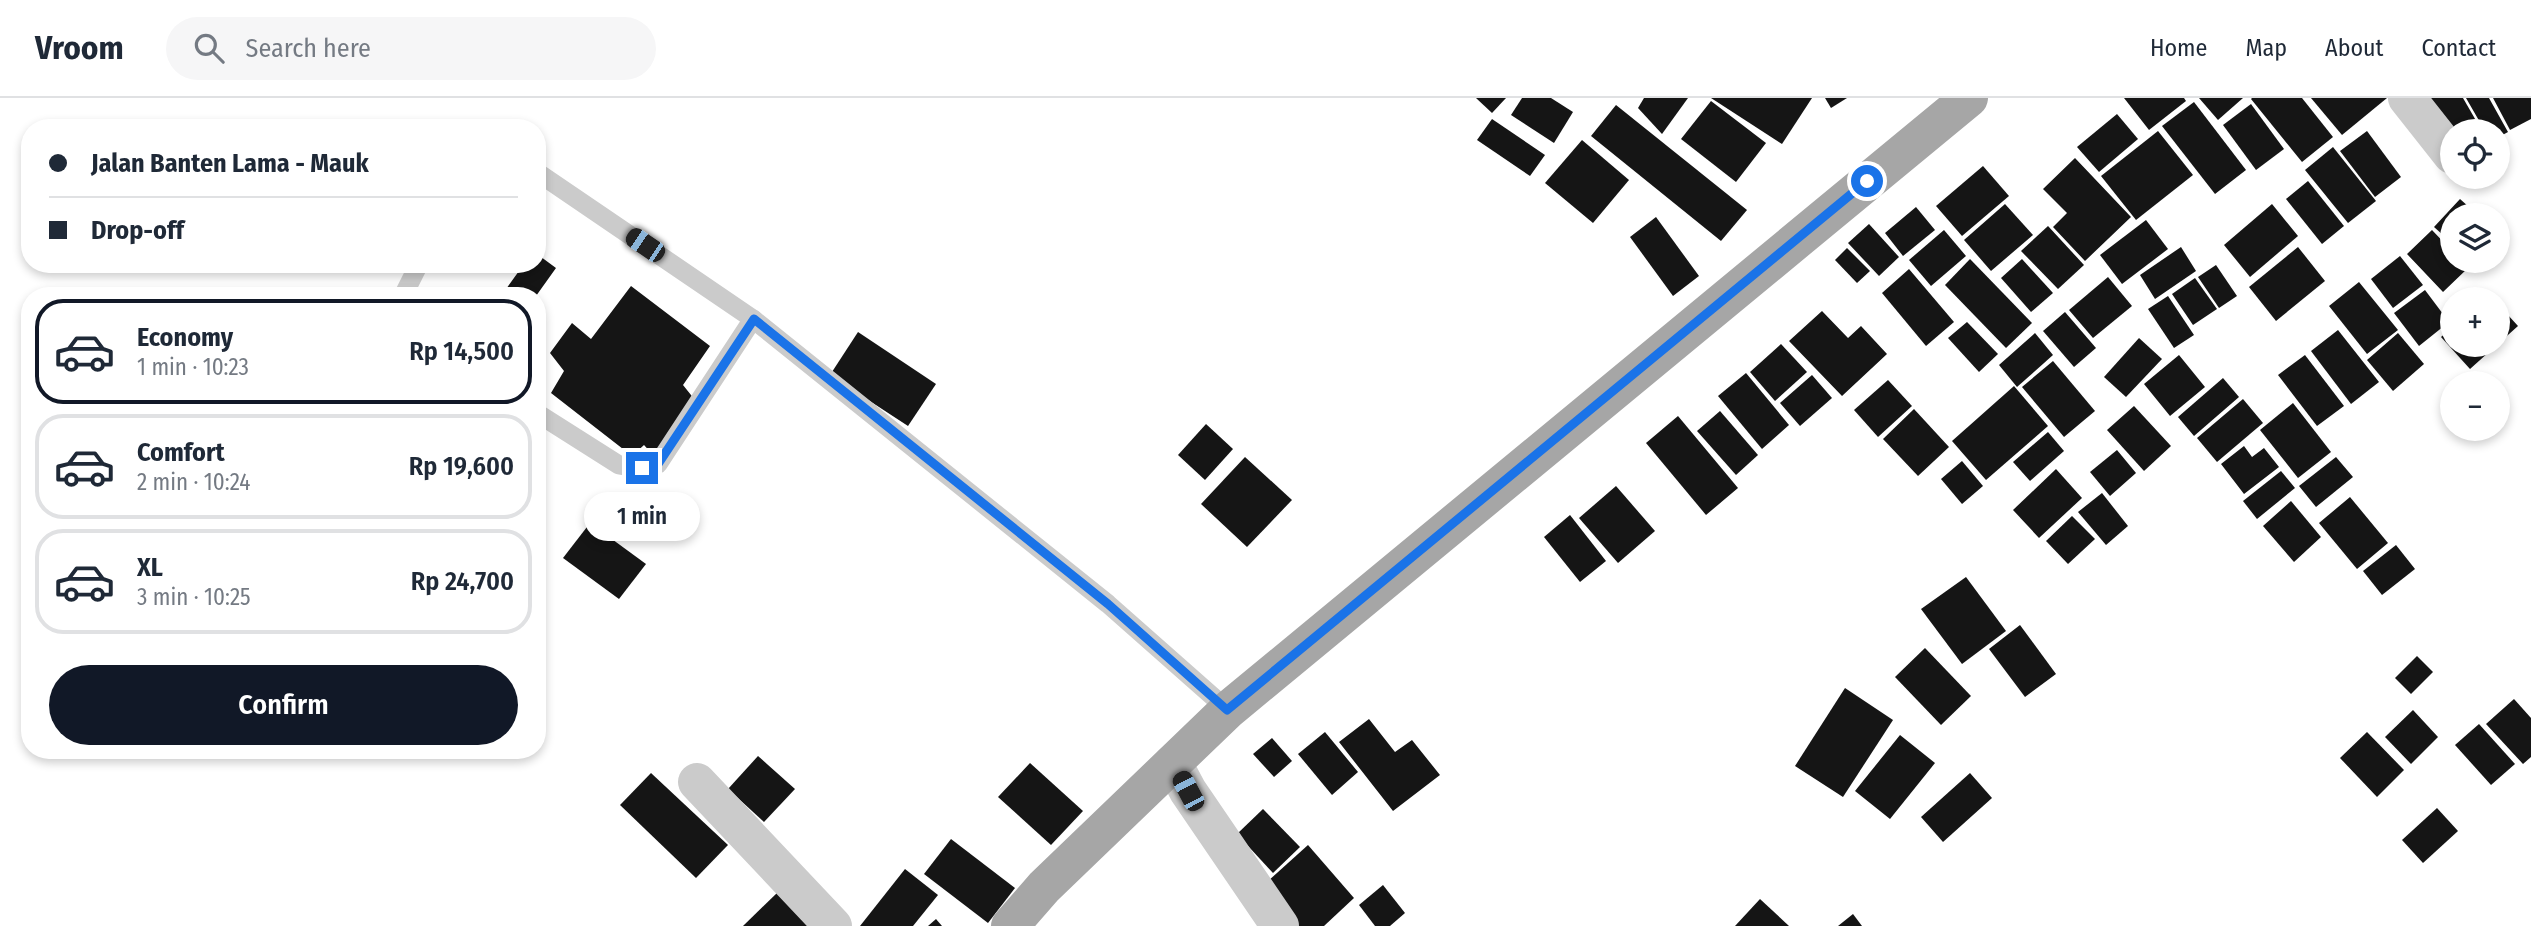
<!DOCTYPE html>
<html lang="en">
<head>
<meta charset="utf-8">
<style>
	:root { --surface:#fff; --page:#f6f6f7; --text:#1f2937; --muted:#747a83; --line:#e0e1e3; --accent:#111827 }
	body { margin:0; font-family:"Fira Sans Condensed",sans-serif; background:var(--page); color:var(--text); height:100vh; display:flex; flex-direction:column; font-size:26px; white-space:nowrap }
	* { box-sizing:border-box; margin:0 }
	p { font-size:23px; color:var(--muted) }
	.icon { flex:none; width:38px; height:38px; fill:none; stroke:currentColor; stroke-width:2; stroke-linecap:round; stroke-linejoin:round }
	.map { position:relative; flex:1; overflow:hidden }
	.drawer { position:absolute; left:21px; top:189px; width:525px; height:472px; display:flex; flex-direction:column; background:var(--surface); border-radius:28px; box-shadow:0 4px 10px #0003 }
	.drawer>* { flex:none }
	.banner { position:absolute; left:21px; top:21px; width:525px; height:154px; border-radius:28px; box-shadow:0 4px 10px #0003; display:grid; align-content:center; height:154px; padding:0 28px; background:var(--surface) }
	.buttons { position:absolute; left:2440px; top:21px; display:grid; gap:14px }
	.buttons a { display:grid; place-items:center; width:70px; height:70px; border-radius:50%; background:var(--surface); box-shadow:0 4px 10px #0003; font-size:35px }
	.end { position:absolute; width:32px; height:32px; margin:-16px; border:9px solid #1a73e8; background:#fff; box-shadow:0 0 0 4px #fff }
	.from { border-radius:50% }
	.bubble { position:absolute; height:49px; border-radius:24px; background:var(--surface); box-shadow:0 4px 10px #0003; font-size:23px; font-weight:600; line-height:49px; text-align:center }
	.car { position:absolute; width:21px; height:42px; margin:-21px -10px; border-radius:9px; box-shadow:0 0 5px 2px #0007; background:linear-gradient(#222 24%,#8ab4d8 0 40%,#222 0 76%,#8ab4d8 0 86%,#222 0) }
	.banner b { display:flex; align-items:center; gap:24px; height:66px; font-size:26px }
	.banner b+b { border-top:2px solid var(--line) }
	.banner i { width:18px; height:18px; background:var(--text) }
	ul { padding:12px 0 0; list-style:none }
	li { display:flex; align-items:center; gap:21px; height:105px; margin:0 14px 10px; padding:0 14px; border:4px solid var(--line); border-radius:28px }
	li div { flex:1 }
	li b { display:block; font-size:26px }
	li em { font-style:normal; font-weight:600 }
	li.on { border-color:var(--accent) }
	li>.icon { width:63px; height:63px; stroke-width:1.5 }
	.primary-button { display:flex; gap:14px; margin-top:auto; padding:14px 28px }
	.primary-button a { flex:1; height:80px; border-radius:42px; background:var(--accent); color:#fff; font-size:28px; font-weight:600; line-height:80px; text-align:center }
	header { display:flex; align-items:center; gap:42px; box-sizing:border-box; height:98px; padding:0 35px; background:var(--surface); border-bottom:2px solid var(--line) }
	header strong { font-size:33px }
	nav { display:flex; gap:38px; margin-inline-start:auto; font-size:24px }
	.search { width:490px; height:63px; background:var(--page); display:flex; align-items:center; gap:18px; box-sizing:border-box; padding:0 24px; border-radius:38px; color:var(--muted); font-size:26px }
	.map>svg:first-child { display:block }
	.building { fill:#151515 }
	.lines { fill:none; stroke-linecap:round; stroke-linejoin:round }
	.lane { stroke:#cbcbcb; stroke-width:19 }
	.street { stroke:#cbcbcb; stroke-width:38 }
	.primary { stroke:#a6a6a6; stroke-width:38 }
	.route { stroke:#1a73e8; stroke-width:9 }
</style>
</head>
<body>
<header>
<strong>Vroom</strong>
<div class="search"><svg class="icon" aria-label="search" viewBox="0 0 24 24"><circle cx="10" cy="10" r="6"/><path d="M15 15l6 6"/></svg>Search here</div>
<nav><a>Home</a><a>Map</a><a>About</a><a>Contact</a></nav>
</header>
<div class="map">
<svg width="2531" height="828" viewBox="0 0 2531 828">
	<rect width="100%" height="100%" fill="#fff"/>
	<g class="building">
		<polygon points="1476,0 1506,0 1492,15"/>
		<polygon points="1522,0 1551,0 1573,14 1554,45 1511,17"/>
		<polygon points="1644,0 1688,0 1662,36 1638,10"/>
		<polygon points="1711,0 1812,0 1782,46"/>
		<polygon points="1825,0 1847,0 1831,10"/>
		<polygon points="2124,0 2184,0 2186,3 2149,32"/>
		<polygon points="2199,0 2243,0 2218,22"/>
		<polygon points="2252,0 2302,0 2333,39 2302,64 2251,1"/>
		<polygon points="2311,0 2387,0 2342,37"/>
		<polygon points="2430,0 2463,0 2482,33 2452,33"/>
		<polygon points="2466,0 2489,0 2508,34 2497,40 2497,33 2485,33"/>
		<polygon points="2493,0 2531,0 2531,21 2510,32"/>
		<polygon points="1711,3 1766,45 1736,84 1681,41"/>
		<polygon points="2194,4 2246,72 2215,96 2162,28"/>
		<polygon points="2251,6 2284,51 2256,72 2223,27"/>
		<polygon points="1616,7 1747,112 1721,143 1591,38"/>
		<polygon points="2117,16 2138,41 2099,74 2077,49"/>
		<polygon points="1492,21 1545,57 1530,78 1477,42"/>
		<polygon points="2158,33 2193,77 2136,122 2101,78"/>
		<polygon points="2367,33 2401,79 2375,99 2340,53"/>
		<polygon points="1582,42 1629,82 1593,125 1545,85"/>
		<polygon points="2333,49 2376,103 2348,125 2305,72"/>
		<polygon points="2075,60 2131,119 2085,163 2053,129 2067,115 2043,91"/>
		<polygon points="1983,68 2009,98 1962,138 1936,108"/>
		<polygon points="2308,83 2344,128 2322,146 2286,101"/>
		<polygon points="2460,101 2478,117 2452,117 2452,145 2434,129"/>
		<polygon points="2005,106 2033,137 1991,173 1964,142"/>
		<polygon points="2272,106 2298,138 2250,179 2224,147"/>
		<polygon points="1916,109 1935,132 1903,158 1885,135"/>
		<polygon points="1656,119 1699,178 1673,198 1630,139"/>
		<polygon points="2146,122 2168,151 2122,186 2100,157"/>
		<polygon points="1869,126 1899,159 1879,178 1848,145"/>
		<polygon points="2048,128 2084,167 2058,191 2021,153"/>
		<polygon points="1944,132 1966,158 1931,188 1909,162"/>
		<polygon points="2432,132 2452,153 2452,163 2461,163 2468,170 2443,194 2407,156"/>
		<polygon points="2497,135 2506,143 2497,153"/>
		<polygon points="2181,149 2196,173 2155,201 2140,177"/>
		<polygon points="2298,149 2325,183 2276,223 2249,189"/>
		<polygon points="1847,150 1870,173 1857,185 1835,162"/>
		<polygon points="537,156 556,170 536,198 501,198 524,166 537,166"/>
		<polygon points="2400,158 2423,187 2393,210 2371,181"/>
		<polygon points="1970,161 2032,225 2006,250 1945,187"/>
		<polygon points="2022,161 2053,195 2031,214 2001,180"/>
		<polygon points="2470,163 2488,163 2480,171"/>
		<polygon points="2216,167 2237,198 2219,210 2198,179"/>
		<polygon points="1909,171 1954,224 1926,248 1882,195"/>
		<polygon points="2108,179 2132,208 2093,240 2069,212"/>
		<polygon points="2195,180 2217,211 2193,227 2172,196"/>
		<polygon points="2359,184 2398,232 2367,256 2329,208"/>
		<polygon points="631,188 710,248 683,287 695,302 655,359 644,347 632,358 551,295 564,273 550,255 572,225 591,241"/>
		<polygon points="2425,192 2449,224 2419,248 2394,215"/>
		<polygon points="2168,198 2194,237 2174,250 2148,211"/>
		<polygon points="2497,205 2518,228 2470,271 2441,239 2452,229 2452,247 2497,247"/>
		<polygon points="1822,213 1848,240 1861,228 1887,256 1842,298 1789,243"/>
		<polygon points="2065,214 2096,250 2074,269 2043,233"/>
		<polygon points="1967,224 1998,256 1979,274 1948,240"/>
		<polygon points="2338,232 2379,284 2351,306 2311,253"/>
		<polygon points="858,234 936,286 908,328 830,277"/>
		<polygon points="2035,235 2053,257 2017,289 1999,267"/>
		<polygon points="2398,235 2424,266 2393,293 2367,262"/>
		<polygon points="2139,240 2162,261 2126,299 2104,279"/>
		<polygon points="1781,246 1807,274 1775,303 1750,274"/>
		<polygon points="2179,257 2205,289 2170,318 2144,286"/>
		<polygon points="2305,257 2344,308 2317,328 2278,277"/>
		<polygon points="2053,263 2095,313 2064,339 2022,289"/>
		<polygon points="1746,275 1789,327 1762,351 1718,298"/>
		<polygon points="1812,277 1832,300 1800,328 1780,305"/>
		<polygon points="2223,280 2239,299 2194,338 2178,319"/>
		<polygon points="1888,282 1912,308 1878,339 1854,312"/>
		<polygon points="2014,288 2048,328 1986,382 1952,343"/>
		<polygon points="2243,301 2263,325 2217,364 2197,340"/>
		<polygon points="2293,305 2331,354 2298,380 2260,332"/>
		<polygon points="2134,308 2171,348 2144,373 2107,332"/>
		<polygon points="1914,311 1949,349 1918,378 1883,341"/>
		<polygon points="1720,313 1758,357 1736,377 1697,333"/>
		<polygon points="1678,318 1738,390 1706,417 1646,345"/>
		<polygon points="1206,326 1233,351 1205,382 1178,357"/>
		<polygon points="2048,334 2064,353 2030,383 2013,364"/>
		<polygon points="2244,348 2252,359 2264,350 2279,369 2244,396 2221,366"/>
		<polygon points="2117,352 2136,375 2110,398 2090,374"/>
		<polygon points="1245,359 1292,402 1247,449 1201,406"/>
		<polygon points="2336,359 2353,379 2316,409 2299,388"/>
		<polygon points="1962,363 1983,388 1962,406 1941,381"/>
		<polygon points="2056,371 2082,400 2039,440 2013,412"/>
		<polygon points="2281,373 2295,390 2257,421 2243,403"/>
		<polygon points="1616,388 1655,433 1618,465 1579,420"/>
		<polygon points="2102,395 2128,428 2106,447 2078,414"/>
		<polygon points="2350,399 2388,445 2357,471 2319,425"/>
		<polygon points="2291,403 2321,439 2294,464 2263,428"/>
		<polygon points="1570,417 1606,463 1580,484 1544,439"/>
		<polygon points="2072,418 2095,441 2068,466 2046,443"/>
		<polygon points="590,425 646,466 619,501 563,460"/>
		<polygon points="2396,447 2415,471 2382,497 2363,473"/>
		<polygon points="1966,479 2006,533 1962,566 1921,511"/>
		<polygon points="2020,527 2056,576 2025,599 1989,551"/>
		<polygon points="1925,550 1971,598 1941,627 1895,579"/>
		<polygon points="2417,558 2433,574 2411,596 2395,580"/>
		<polygon points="1845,590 1893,622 1843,699 1795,668"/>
		<polygon points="2514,601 2531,620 2531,659 2523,666 2486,626"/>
		<polygon points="2413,612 2438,639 2411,666 2385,639"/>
		<polygon points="1369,621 1395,654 1412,642 1440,677 1393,713 1339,644"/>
		<polygon points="2479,626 2515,666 2491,687 2455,647"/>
		<polygon points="1325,634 1358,674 1332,697 1298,656"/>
		<polygon points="2367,634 2404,672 2377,699 2340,660"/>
		<polygon points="1900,637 1935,665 1890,721 1855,693"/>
		<polygon points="1272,640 1292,663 1274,679 1253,656"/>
		<polygon points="758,658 795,691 764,724 728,691"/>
		<polygon points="1030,665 1083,713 1051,747 998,699"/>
		<polygon points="651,675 728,747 696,780 620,707"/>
		<polygon points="1970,675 1992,700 1943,744 1921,719"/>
		<polygon points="2437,710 2458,733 2423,765 2402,742"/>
		<polygon points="1263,711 1300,749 1273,775 1237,736"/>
		<polygon points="951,741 1015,790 988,825 924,776"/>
		<polygon points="1308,747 1354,800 1324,828 1290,828 1258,792"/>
		<polygon points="905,771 938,797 913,828 860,828"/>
		<polygon points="1383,787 1405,815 1390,828 1375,828 1359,807"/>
		<polygon points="778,794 812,828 743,828"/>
		<polygon points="1760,801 1789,828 1735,828"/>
		<polygon points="1853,816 1862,828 1838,828"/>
		<polygon points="936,821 942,828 928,828"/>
	</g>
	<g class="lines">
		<g class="lane">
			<polyline points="537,74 753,221 1108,506 1228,612"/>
			<polyline points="403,198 419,166"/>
			<polyline points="537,315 619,367 642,371 658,366 753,221"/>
		</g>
		<g class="street">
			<polyline points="2407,0 2452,57"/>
			<polyline points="1173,665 1188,693 1280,828"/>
			<polyline points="697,684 833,828"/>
		</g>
		<polyline class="primary" points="1010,828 1044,789 1228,612 1969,0"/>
	</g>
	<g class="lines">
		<polyline class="route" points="642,370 658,366 754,221 1108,506 1227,612 1867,83"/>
	</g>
</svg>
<div class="buttons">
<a><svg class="icon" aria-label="locate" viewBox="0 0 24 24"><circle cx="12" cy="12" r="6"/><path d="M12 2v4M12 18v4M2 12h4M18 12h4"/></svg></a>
<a><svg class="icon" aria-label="layers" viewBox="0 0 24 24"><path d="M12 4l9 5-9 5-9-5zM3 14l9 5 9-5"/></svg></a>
<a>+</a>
<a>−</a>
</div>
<i class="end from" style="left:1867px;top:83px"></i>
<i class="end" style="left:642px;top:370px"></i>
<div class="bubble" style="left:584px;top:394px;width:116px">1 min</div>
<i class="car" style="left:645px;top:147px;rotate:304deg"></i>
<i class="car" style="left:1188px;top:693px;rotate:332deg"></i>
<div class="banner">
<b><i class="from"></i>Jalan Banten Lama - Mauk</b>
<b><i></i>Drop-off</b>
</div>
<section class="drawer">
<ul>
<li class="on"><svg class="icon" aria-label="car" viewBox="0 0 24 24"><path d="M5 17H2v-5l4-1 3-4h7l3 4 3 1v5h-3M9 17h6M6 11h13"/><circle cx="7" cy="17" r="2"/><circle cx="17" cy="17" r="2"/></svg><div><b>Economy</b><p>1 min · 10:23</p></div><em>Rp 14,500</em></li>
<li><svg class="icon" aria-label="car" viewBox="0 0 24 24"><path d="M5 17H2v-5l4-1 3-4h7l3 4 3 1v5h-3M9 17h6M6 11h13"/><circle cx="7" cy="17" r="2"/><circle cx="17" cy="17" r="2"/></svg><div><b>Comfort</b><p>2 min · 10:24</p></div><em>Rp 19,600</em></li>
<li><svg class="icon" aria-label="car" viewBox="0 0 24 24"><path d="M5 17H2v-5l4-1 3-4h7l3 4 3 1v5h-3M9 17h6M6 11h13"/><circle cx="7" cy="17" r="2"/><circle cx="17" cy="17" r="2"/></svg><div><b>XL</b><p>3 min · 10:25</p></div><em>Rp 24,700</em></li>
</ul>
<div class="primary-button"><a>Confirm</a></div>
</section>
</div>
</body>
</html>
